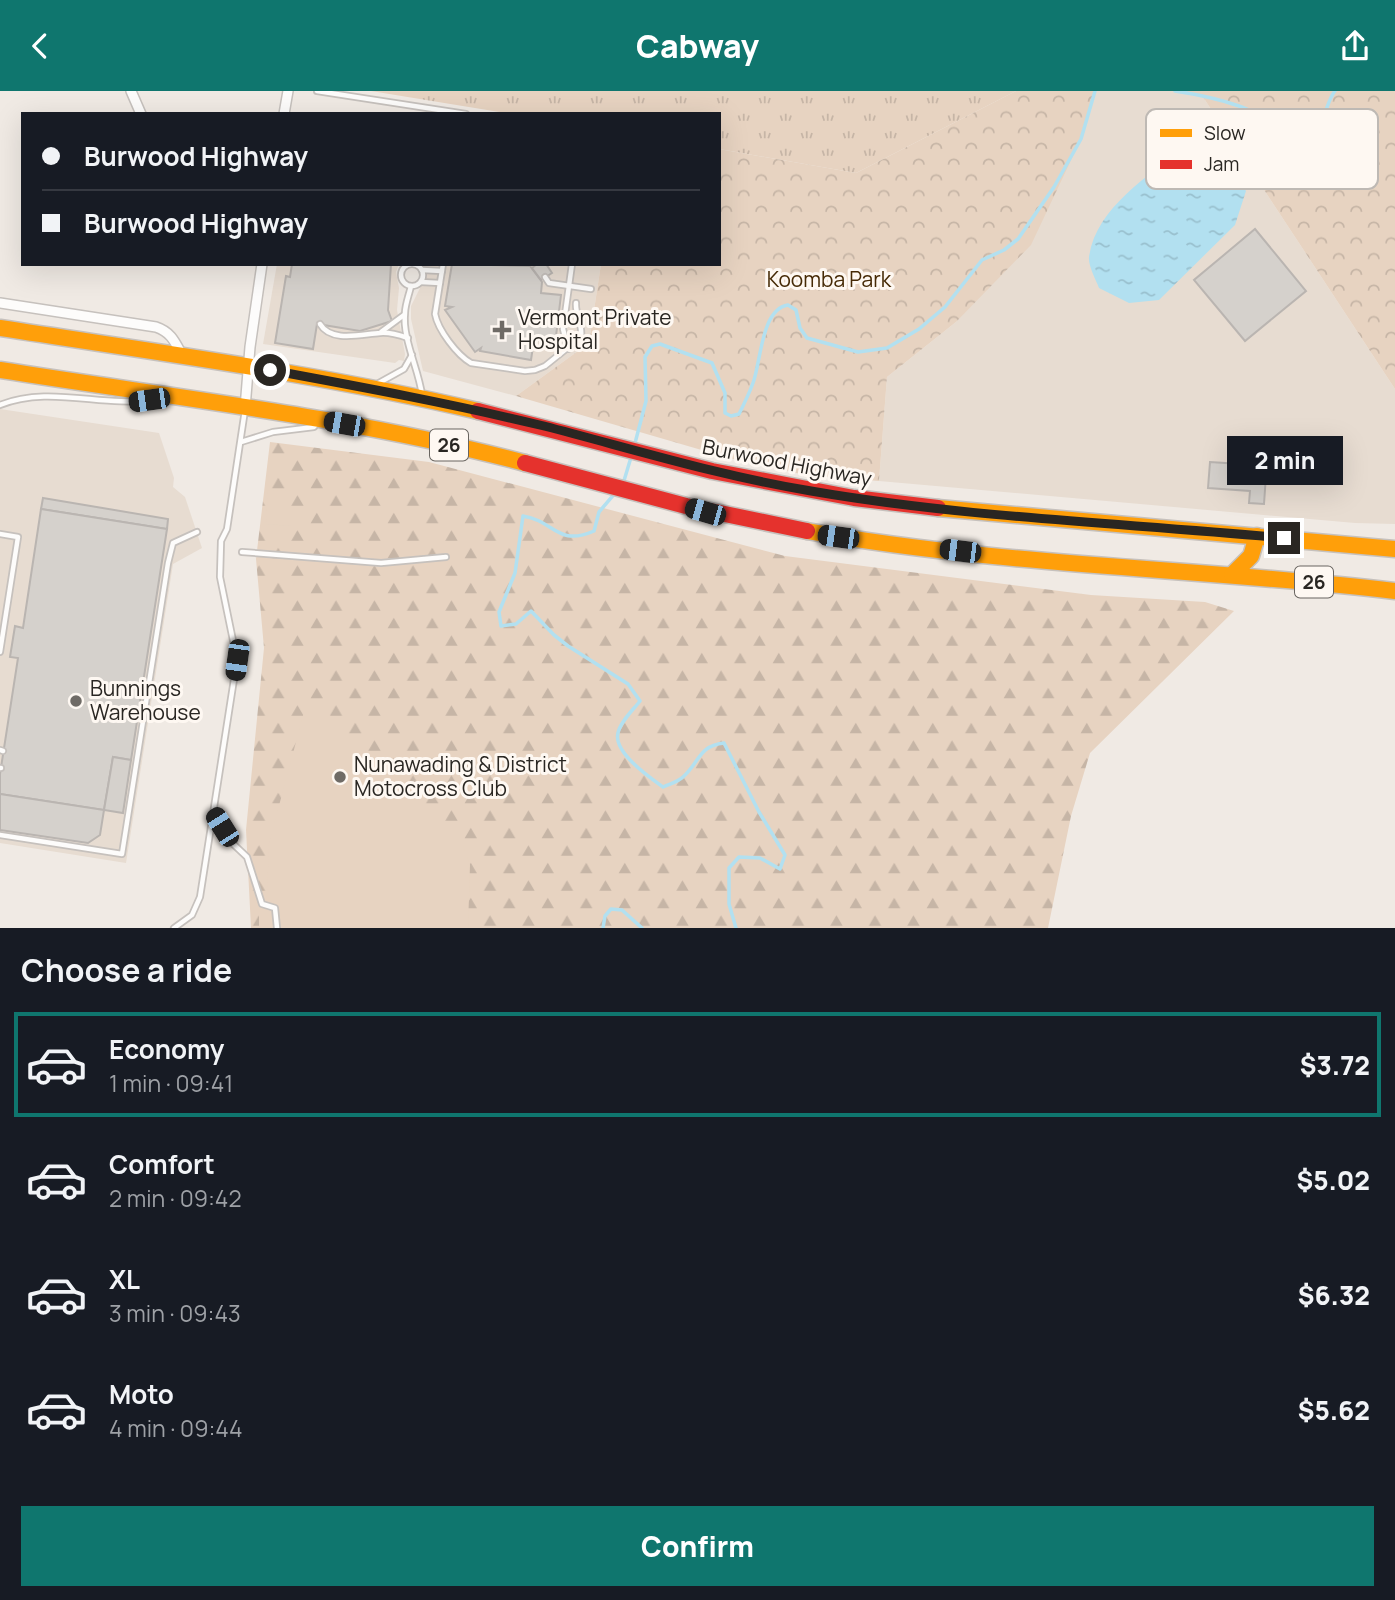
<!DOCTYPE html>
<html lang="en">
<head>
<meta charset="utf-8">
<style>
	:root { --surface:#171b24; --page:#242831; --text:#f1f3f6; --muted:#9ea1a6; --line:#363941; --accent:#0f766e }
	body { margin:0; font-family:Manrope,sans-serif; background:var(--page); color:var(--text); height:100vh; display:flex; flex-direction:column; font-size:26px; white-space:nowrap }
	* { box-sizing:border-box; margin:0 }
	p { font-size:23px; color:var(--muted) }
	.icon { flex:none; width:38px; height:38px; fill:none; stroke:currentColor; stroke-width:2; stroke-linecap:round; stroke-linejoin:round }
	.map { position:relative; height:837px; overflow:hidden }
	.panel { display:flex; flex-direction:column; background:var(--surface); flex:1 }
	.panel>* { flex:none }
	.top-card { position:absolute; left:21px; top:21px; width:700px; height:154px; border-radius:0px; box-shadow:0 7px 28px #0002; display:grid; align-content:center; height:154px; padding:0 21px; background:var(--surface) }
	.end { position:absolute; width:32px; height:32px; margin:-16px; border:9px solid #292622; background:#fff; box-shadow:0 0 0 4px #fff }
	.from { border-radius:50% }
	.bubble { position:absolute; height:49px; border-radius:0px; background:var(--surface); box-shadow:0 7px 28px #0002; font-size:23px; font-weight:800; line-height:49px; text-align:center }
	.car { position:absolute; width:21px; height:42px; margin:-21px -10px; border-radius:9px; box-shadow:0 0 5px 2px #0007; background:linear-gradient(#222 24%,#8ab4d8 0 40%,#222 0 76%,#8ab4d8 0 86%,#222 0) }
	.top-card b { display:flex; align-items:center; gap:24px; height:66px; font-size:26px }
	.top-card b+b { border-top:2px solid var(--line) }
	.top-card i { width:18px; height:18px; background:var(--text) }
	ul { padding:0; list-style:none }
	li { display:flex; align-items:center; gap:21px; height:105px; margin:0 14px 10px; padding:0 7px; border:4px solid transparent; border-radius:0px }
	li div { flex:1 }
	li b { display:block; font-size:26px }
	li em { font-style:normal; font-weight:800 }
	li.current { border-color:var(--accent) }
	li>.icon { width:63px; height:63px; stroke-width:1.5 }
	h2 { padding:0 21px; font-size:32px; line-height:84px }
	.cta { display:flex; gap:14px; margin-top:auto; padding:14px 21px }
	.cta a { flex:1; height:80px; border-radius:0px; background:var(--accent); color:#fff; font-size:28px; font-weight:800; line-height:80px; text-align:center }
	header { display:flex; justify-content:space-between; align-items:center; height:91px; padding:0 21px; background:var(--accent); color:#fff; font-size:32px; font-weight:800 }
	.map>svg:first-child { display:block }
	.built { fill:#e7dcd1 }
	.grass { fill:url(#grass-tufts) }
	.forest { fill:url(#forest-firs) }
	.park { fill:url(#park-crowns) }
	.garden { fill:#e7d3c1 }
	.water { fill:url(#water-ripples) }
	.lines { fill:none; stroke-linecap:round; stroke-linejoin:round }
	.stream { stroke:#b2e0f0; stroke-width:3.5 }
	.building { fill:#d5d1cc; stroke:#bab5b1; stroke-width:2 }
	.lane-casing { stroke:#c6c1bd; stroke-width:8 }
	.street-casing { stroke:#c6c1bd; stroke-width:12 }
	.slow-casing { stroke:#c6c1bd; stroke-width:19 }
	.jam-casing { stroke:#c6c1bd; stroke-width:19 }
	.lane { stroke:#fdfcfb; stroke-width:4.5 }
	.street { stroke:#fdfcfb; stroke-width:9 }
	.slow { stroke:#ff9f0a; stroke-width:16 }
	.jam { stroke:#e5322d; stroke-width:16 }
	.route { stroke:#292622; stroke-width:9 }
	.poi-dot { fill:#6f6b66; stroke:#fef8f2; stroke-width:2.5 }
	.labels { text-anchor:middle; stroke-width:6; stroke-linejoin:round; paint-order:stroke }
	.shield { fill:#fef8f2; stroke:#696560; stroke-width:2 }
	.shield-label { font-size:19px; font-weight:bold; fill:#292622 }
	.park-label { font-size:21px; fill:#462a06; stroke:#fef8f2 }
	.poi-label { font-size:21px; fill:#292622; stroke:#fef8f2; text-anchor:start }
	.street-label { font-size:21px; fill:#292622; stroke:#fef8f2 }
	.key { fill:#fef8f2; stroke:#beb9b4; stroke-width:2 }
	.key-label { font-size:19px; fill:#292622 }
</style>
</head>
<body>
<header><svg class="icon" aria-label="back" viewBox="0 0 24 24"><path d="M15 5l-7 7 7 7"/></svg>Cabway<svg class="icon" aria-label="share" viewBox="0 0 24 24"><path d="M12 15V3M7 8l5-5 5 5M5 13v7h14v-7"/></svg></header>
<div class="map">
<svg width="1395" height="837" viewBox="0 0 1395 837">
	<defs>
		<pattern id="grass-tufts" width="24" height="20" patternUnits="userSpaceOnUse" patternTransform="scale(1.75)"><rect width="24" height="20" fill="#e7d3c1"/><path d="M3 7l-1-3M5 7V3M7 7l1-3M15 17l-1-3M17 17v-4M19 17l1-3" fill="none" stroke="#c6b5a6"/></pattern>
		<pattern id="forest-firs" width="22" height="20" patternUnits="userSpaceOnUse" patternTransform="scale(1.75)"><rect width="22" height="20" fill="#e7d3c1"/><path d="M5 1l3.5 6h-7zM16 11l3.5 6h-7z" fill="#c6b5a6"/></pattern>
		<pattern id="park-crowns" width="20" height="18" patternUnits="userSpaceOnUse" patternTransform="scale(1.75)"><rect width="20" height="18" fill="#e7d3c1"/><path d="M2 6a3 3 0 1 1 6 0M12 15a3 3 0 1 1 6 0" fill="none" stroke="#c6b5a6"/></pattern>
		<pattern id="water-ripples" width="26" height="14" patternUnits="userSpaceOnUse" patternTransform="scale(1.75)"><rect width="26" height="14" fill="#b2e0f0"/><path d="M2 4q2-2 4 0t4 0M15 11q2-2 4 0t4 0" fill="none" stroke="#99c0ce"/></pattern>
	</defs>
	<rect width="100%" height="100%" fill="#f0eae4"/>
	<g class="built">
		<polygon points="1095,0 1175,0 1203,6 1395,298 1395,433 1355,432 879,390 887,286 956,231 1094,8"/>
		<polygon points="277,173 399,173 396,181 399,197 397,219 405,263 404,270 399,269 395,272 263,253"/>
		<polygon points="423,173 601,173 589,252 516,305 423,280 411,228 411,215 425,187"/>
		<polygon points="0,318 159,342 174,387 173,396 185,406 202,457 173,473 126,772 0,752"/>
	</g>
	<polygon class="grass" points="371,0 1016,0 856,82 719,58 719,23 511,23"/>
	<polygon class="forest" points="270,351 429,371 785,465 1091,504 1205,511 1234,520 1090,662 1071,725 1048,837 251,837 246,739 264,557 256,468"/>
	<g class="park">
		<polygon points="1016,0 1095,0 1081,48 1031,154 956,231 887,286 879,390 805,384 729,367 516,305 589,252 601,173 719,173 719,58 856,82"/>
		<polygon points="1175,0 1395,0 1395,298 1203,6"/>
	</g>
	<g class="garden">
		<polygon points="268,399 291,400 291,435 266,433"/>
		<polygon points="315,610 462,752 470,774 468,837 259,837 259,816 267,805 269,752 304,621"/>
	</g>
	<path class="water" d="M1184 55C1218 60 1227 74 1246 100L1235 134 1159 209 1129 212 1099 197C1096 189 1088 175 1089 166 1096 116 1149 86 1184 55Z"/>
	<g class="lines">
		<g class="stream">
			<path d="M1175 0C1195 3 1219 8 1239 15 1261 22 1287 47 1312 36 1327 29 1326 11 1335 0"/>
			<path d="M634 356 646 310 645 266 652 255 660 253 712 272 725 302V322L731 325 739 323C744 313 749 303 753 292 761 271 761 218 788 214L796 219 800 237 807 247 858 261 887 257 919 238 945 216 982 169 1004 159 1018 148 1054 96 1081 48 1095 0"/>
			<polyline points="623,393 632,363"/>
			<path d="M616 401 599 421 594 440C557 456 555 430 523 425L515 482 499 521 501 535 516 533 531 520 554 544 568 555 628 593 640 610C633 619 620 631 618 642 613 661 649 686 663 696 669 693 678 691 683 686 700 671 698 655 724 652L759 721 785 764 780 778 760 767 739 766 729 777V813L736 837"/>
			<polyline points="603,837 605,825 611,818 622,819 642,837"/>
		</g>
	</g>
	<g class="building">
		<polygon points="1255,138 1306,200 1245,250 1194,189"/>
		<polygon points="292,173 391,173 388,219 392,230 360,240 317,233 313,258 275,252 286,185 290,186"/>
		<polygon points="452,173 530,175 542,191 541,202 561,204 555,253 534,249 531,269 480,260 481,257 475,261 445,219 452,216 445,215"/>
		<polygon points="537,173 546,173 552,182 541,189 532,177"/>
		<polygon points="1210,371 1255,374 1255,383 1266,384 1264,413 1249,412 1250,400 1208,397"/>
		<polygon points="43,407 168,428 167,438 41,418"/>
		<polygon points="41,418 167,438 131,669 113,666 104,719 0,703 0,683 18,567 10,566 15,535 23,537"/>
		<polygon points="113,666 131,669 123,722 104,719"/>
		<polygon points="0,703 104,719 100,744 88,752 0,739"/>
	</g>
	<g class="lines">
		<g class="lane-casing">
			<g id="lane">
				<polyline points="317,0 466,23"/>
				<path d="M443 173 435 223C438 239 457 264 471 272L525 280 535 279 545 275 581 246C583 233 575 224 576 212"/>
				<circle cx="412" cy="184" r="11"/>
				<polyline points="422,179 442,180"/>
				<polyline points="545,186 549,192 591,198"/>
				<polyline points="421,191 440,192"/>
				<path d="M411 195C409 204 405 214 405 222 402 247 419 279 422 304"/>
				<path d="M320 233C331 252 362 243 380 242 389 241 399 244 408 247"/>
				<polyline points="381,241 404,224"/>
				<polyline points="568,258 563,238 572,173"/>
				<polyline points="377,293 404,278 412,264"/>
				<path d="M0 314C48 294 102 316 151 309"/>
				<polyline points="241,351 273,341 314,336 317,332"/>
				<polyline points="0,443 18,446 0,561"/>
				<polyline points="242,461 381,472 446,466"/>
				<polyline points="0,659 3,660"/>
				<polyline points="0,677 1,677"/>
				<polyline points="214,724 230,750 247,766 262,813 275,817 277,837"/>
				<polyline points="0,744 122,763 168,472 173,452 197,441"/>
				<polyline points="174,837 192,824 200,806 237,569 220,486 221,450 227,438 245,319"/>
			</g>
		</g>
		<g class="street-casing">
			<g id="street">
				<polyline points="131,0 141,23"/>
				<polyline points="284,23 288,0"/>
				<path d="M0 212 156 236C171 241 175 251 182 264"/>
				<polyline points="245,317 250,256 262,173"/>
			</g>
		</g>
		<g class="slow-casing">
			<g id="slow">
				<path d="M0 237C160 262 321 283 478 320"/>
				<path d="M0 279C175 307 353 326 525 372"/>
				<polyline points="938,417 1395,458"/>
				<path d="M807 440C1001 475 1200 477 1395 500"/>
				<polyline points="1232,484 1251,465 1257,445"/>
			</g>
		</g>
		<g class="jam-casing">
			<g id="jam">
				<polyline points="478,320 712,380 854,407 938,417"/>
				<polyline points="525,372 686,415 807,440"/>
			</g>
		</g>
		<use href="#lane" class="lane"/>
		<use href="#street" class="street"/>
		<use href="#slow" class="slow"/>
		<use href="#jam" class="jam"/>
	</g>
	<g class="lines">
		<path class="route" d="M270 279C362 296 453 313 544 335 633 358 720 385 811 400 967 427 1126 432 1284 447"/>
	</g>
	<g class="poi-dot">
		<path d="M498.5 228.5h7v7h7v7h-7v7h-7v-7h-7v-7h7z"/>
		<circle cx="76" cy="610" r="7"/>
		<circle cx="340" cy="686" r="7"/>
	</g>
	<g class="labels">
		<g class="shield">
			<rect x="430" y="338.5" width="38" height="31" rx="5"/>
			<rect x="1295" y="475.5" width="38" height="31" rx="5"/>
		</g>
		<g class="shield-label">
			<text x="449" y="361">26</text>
			<text x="1314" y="498">26</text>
		</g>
		<g class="park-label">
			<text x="829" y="196">Koomba Park</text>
		</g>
		<g class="poi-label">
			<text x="518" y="234">Vermont Private<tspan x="518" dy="24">Hospital</tspan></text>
			<text x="90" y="605">Bunnings<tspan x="90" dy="24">Warehouse</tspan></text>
			<text x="354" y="681">Nunawading &amp; District<tspan x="354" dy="24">Motocross Club</tspan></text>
		</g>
		<g class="street-label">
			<text transform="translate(787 372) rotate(11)" y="7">Burwood Highway</text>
		</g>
	</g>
	<rect x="1146" y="18" width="232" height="80" rx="10" class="key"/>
	<rect x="1160" y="38" width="32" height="8" fill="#ff9f0a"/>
	<rect x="1160" y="69" width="32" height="9" fill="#e5322d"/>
	<g class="key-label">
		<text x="1204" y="49">Slow</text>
		<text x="1204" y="80">Jam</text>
	</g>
</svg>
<i class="end from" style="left:270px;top:279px"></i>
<i class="end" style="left:1284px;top:447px"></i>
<div class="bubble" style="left:1227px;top:345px;width:116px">2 min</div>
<i class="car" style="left:149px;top:309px;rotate:262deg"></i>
<i class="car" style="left:344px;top:333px;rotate:280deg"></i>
<i class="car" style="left:705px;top:421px;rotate:286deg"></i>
<i class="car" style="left:838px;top:446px;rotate:278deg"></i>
<i class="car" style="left:960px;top:460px;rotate:277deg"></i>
<i class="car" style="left:237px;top:569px;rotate:188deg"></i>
<i class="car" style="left:222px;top:736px;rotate:328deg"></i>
<div class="top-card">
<b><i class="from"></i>Burwood Highway</b>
<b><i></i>Burwood Highway</b>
</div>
</div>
<section class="panel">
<h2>Choose a ride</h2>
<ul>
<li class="current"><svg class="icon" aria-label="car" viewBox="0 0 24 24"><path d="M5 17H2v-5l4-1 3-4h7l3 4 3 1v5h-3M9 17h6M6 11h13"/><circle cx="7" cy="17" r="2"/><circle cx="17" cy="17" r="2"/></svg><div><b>Economy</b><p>1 min · 09:41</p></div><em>$3.72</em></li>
<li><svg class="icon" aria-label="car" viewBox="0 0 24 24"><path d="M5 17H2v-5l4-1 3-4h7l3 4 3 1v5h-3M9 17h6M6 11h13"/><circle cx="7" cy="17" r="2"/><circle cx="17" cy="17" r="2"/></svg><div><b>Comfort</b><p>2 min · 09:42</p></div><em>$5.02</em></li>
<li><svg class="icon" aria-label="car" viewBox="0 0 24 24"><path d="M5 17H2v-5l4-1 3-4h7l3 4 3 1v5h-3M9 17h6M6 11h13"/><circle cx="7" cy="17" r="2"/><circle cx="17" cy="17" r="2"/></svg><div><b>XL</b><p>3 min · 09:43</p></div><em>$6.32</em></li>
<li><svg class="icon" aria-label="car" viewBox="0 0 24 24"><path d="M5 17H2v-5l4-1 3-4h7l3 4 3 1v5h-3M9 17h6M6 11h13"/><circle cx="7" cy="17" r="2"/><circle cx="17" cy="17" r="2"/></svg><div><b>Moto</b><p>4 min · 09:44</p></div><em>$5.62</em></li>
</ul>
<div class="cta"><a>Confirm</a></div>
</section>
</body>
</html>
